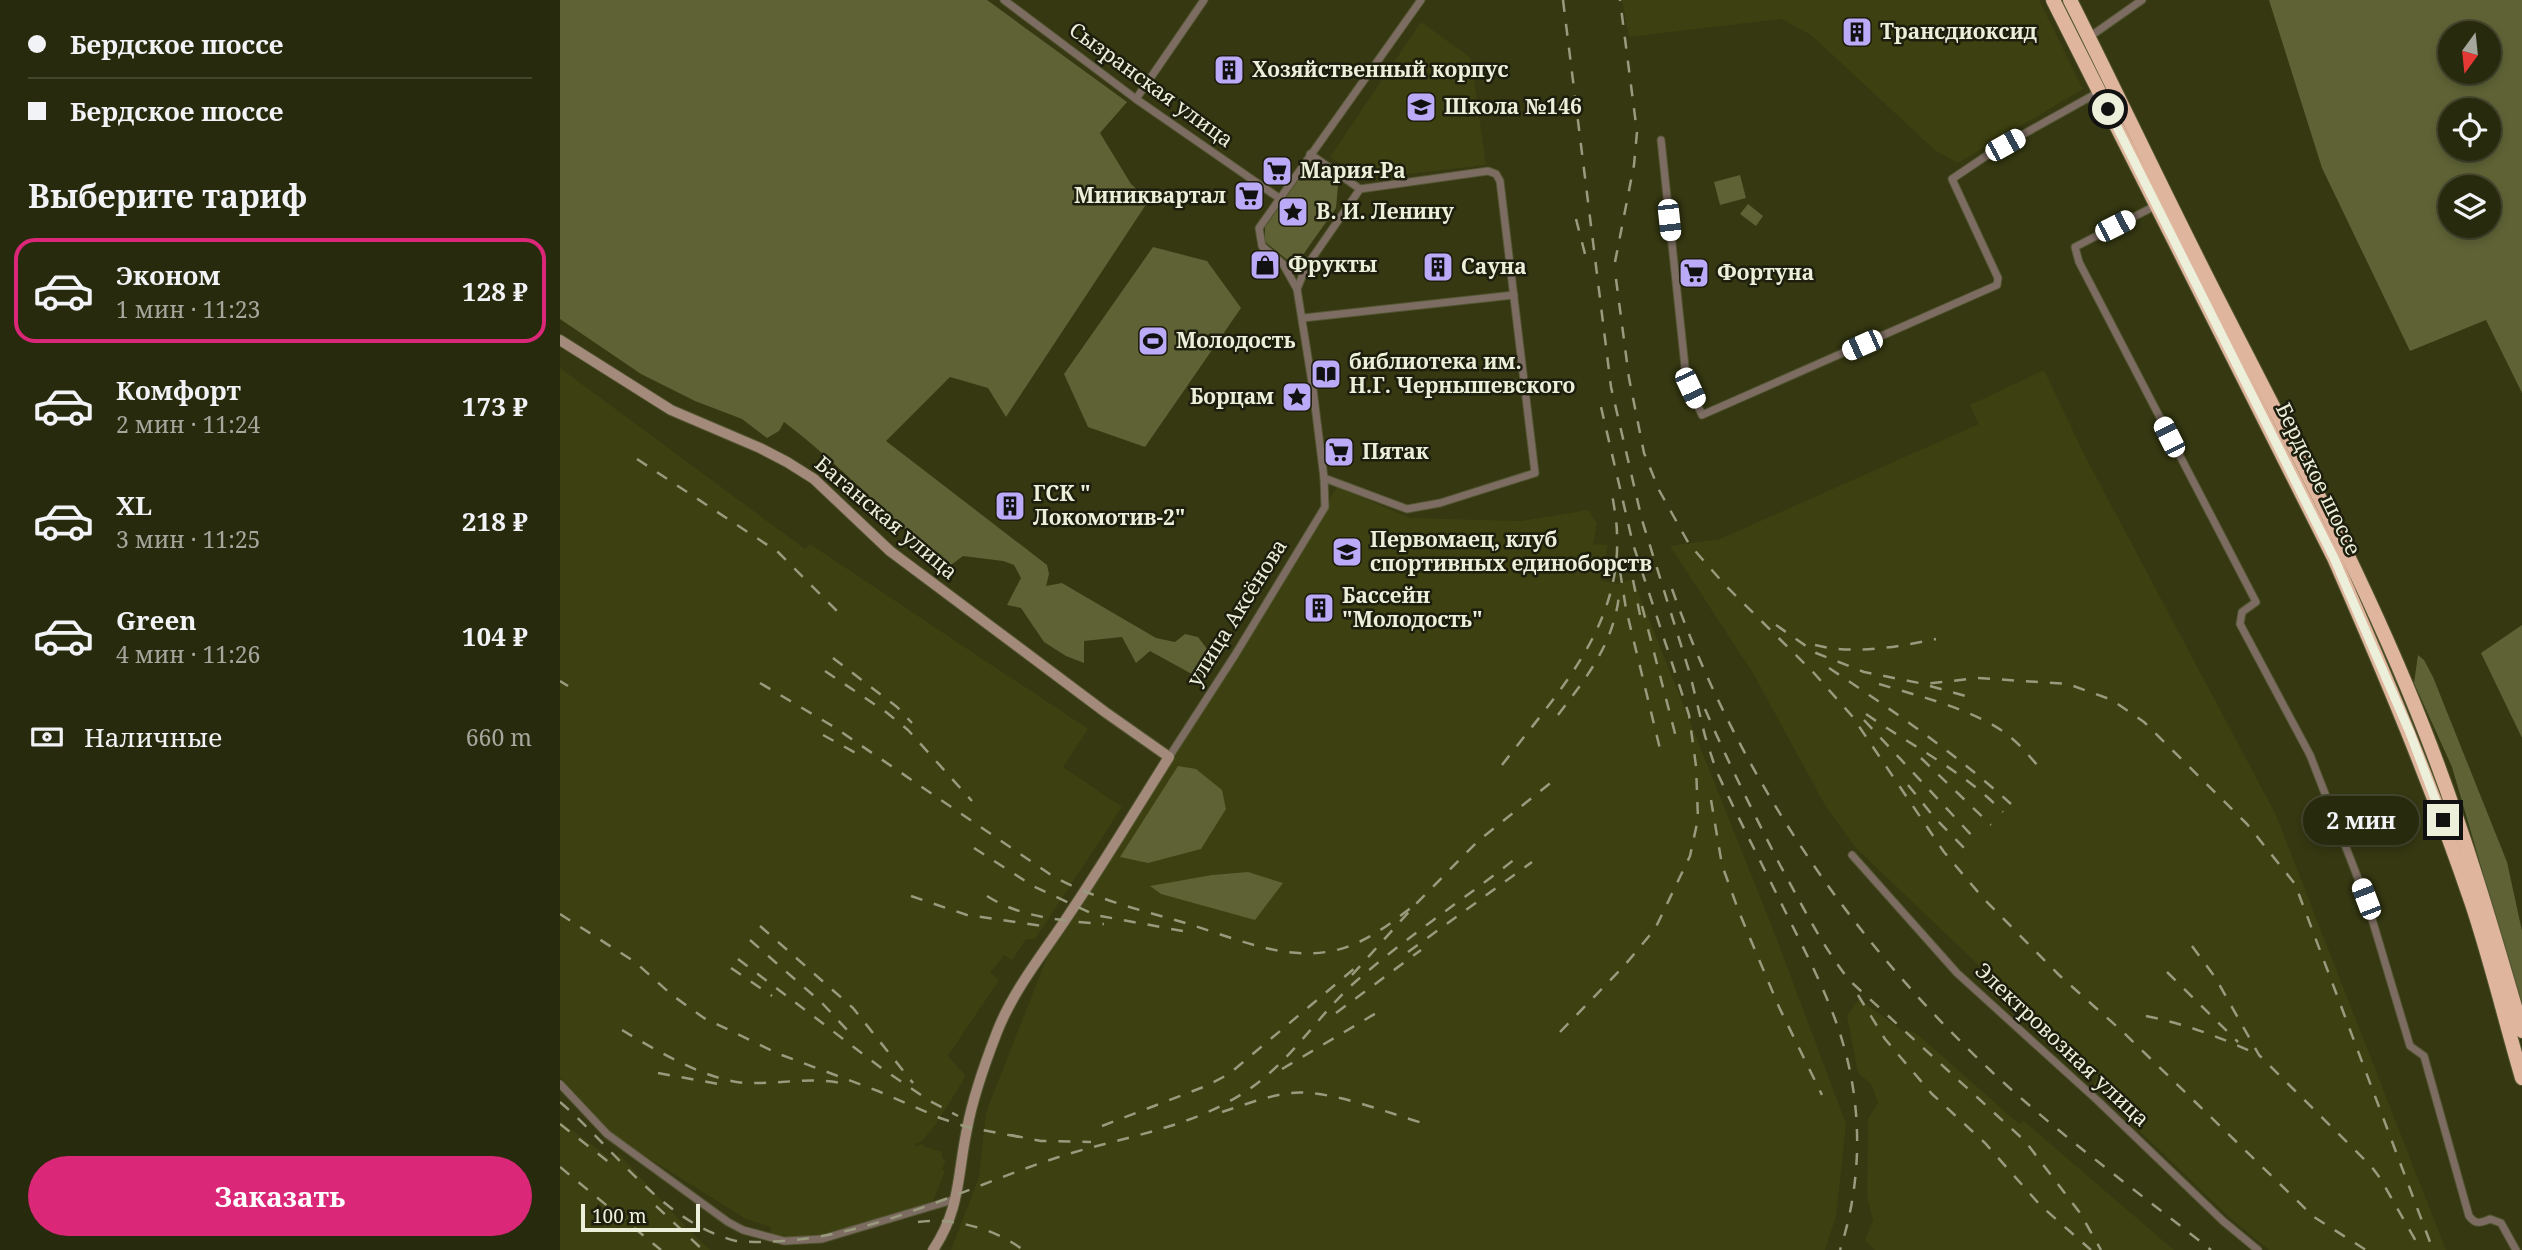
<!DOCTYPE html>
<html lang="ru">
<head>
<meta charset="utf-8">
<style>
	:root { --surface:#282a0d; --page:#303216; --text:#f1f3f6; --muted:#a5a79d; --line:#44462e; --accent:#db2777 }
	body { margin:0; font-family:"Noto Serif",serif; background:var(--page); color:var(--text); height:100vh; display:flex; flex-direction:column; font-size:26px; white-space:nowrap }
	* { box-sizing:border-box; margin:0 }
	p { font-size:23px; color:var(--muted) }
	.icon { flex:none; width:38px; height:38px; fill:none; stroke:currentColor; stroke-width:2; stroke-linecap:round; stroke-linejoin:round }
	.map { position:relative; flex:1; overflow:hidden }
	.panel { display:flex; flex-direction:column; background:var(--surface); width:560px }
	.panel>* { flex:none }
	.top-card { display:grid; align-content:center; height:154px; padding:0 28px; background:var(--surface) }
	.needle { width:46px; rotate:195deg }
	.controls { position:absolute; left:1878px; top:21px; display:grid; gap:14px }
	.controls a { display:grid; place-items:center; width:63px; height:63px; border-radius:50%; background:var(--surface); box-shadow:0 4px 10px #0003,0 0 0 2px var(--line); font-size:35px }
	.scale { position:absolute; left:21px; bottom:18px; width:119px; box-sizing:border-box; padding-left:7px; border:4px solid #ecefd9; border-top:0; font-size:19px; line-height:24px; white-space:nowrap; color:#ecefd9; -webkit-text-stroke:5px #1d1e0e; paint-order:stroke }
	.end { position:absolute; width:32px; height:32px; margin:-16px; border:9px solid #ecefd9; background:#111; box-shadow:0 0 0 4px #111 }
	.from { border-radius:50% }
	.bubble { position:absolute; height:49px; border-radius:24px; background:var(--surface); box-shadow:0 4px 10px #0003,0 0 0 2px var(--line); font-size:23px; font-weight:700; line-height:49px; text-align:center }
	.car { position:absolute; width:21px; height:42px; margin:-21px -10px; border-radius:9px; box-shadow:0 0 5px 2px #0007; background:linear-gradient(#fff 24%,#345 0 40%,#fff 0 76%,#345 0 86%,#fff 0) }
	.top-card b { display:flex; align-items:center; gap:24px; height:66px; font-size:26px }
	.top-card b+b { border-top:2px solid var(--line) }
	.top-card i { width:18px; height:18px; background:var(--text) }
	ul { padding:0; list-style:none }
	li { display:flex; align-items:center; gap:21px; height:105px; margin:0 14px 10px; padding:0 14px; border:4px solid transparent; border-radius:21px }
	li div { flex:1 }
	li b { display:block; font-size:26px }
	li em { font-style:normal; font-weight:700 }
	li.active { border-color:var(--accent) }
	li>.icon { width:63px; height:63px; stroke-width:1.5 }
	h2 { padding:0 28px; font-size:32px; line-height:84px }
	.pay { display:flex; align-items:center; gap:18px; height:77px; padding:0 28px; font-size:26px }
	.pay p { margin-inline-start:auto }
	.button { display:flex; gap:14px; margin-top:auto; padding:14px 28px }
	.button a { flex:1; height:80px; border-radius:42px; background:var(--accent); color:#fff; font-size:28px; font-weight:700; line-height:80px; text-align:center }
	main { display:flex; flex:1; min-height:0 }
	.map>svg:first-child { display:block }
	.built { fill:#3d4010 }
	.green { fill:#5e6235; fill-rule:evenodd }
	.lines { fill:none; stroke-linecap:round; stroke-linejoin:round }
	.street-casing { stroke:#525531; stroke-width:9 }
	.secondary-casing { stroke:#525531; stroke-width:12 }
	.highway-casing { stroke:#525531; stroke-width:16 }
	.street { stroke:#7d6c62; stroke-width:7 }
	.secondary { stroke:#a48a7a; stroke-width:10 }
	.highway { stroke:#dfb69d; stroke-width:14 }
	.rail { stroke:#989b7d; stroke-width:2.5; stroke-dasharray:12 12; stroke-linecap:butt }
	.route { stroke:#ecefd9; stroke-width:9 }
	.labels { text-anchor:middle; stroke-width:5; stroke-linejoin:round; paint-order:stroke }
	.poi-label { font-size:21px; font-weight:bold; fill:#ecefd9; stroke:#1d1e0e; text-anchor:start }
	.street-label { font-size:21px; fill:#ecefd9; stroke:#1d1e0e }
</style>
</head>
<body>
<main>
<section class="panel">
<div class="top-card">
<b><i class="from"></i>Бердское шоссе</b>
<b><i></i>Бердское шоссе</b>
</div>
<h2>Выберите тариф</h2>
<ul>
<li class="active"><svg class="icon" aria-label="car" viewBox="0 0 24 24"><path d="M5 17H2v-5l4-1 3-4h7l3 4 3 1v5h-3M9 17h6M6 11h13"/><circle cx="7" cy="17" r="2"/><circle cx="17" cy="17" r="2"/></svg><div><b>Эконом</b><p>1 мин · 11:23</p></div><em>128 ₽</em></li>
<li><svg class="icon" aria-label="car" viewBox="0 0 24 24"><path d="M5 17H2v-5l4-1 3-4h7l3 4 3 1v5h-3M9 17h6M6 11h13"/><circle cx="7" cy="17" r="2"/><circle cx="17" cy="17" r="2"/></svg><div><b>Комфорт</b><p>2 мин · 11:24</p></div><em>173 ₽</em></li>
<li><svg class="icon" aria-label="car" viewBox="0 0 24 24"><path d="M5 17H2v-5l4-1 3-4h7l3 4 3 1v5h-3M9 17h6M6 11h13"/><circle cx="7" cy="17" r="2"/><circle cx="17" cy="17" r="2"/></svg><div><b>XL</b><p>3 мин · 11:25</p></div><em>218 ₽</em></li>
<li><svg class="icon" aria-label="car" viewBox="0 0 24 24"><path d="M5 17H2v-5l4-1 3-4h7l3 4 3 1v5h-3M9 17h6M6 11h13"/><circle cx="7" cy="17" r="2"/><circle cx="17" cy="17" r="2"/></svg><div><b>Green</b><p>4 мин · 11:26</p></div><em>104 ₽</em></li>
</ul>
<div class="pay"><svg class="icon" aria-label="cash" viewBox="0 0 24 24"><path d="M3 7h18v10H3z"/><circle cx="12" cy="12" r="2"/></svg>Наличные<p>660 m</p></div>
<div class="button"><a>Заказать</a></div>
</section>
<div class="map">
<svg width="1962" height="1250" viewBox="0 0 1962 1250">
	<rect width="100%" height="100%" fill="#353811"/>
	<g class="built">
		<polygon points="1062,0 1479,0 1523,89 1398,163 1376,151 1250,34 1221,19 1069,37"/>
		<polygon points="861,22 911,58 926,165 805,179 770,157"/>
		<polygon points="0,368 245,549 250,544 528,729 503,767 562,807 475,939 466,939 452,960 444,955 430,973 439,980 388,1056 406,1076 376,1124 362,1141 355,1144 356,1146 363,1144 363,1146 382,1152 382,1158 386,1160 382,1170 385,1171 373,1201 267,1234 243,1238 211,1236 211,1227 186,1219 50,1134 0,1077"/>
		<polygon points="1484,370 1525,456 1715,813 1886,1250 1709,1250 1669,1217 1533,1086 1537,1078 1296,848 1265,805 1194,675 1110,546 1160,539 1419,424 1410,405"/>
		<polygon points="777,487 850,518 961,521 1028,510 1037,523 1033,544 1048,545 1040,580 1057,584 1073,579 1213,929 1286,1124 1276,1216 1265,1250 391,1250 419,1177 426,1112 488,955 606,771"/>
		<polygon points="1299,999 1341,1030 1356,1033 1459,1124 1464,1121 1614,1250 1315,1250 1305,1240 1313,1221 1307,1196 1308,1119 1318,1103 1311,1084 1298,1073 1287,1016"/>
		<polygon points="0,1121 49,1158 59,1154 126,1227 150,1250 0,1250"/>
	</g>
	<g class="green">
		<path d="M0 0H427L567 102 540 133 571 184 589 200 446 417 428 388 390 377 326 441 487 565 489 574 486 586 502 583 596 638 615 642 625 634 638 637 654 658 639 678 590 651 576 663 562 637 524 641V663L506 656 484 642 461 608 447 605 461 578 454 565 443 561 403 556 391 565C331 523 283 466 224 422L219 431 207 438 182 419 135 401 81 374 0 319Z"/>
		<path d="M1709 0H1962V393L1926 320 1850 351 1762 168ZM1890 33H1928V72H1890ZM1890 110H1928V149H1890ZM1890 187H1928V226H1890Z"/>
		<polygon points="755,167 778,186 776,208 740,259 730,262 705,242 705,227 745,169"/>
		<polygon points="1180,175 1186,198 1160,205 1154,182"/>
		<polygon points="1188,204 1203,216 1196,226 1180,214"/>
		<polygon points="593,247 647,261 681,308 585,447 528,427 504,374"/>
		<polygon points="1962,625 1962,738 1921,653"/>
		<polygon points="1858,655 1864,660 1873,677 1947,862 1962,931 1962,1007 1892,767 1854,683"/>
		<polygon points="618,766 636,769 662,790 666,809 641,849 588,863 560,857"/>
		<polygon points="688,872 723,883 695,920 601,894 590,886 652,875"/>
	</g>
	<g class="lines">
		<g class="street-casing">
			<g id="street">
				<polyline points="444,0 576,99 719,198"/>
				<polyline points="1528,38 1582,0"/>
				<polyline points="576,99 644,0"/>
				<polyline points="1101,140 1125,367 1130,388 1142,415 1437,285 1438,278 1392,179 1435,150 1539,92"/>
				<path d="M1595 206 1515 247 1519 262 1696 602 1682 612 1680 624 1750 755 1806 899 1850 1046 1864 1056 1909 1216C1916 1225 1920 1223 1930 1219L1941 1223 1956 1250"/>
				<polyline points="737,289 746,267 800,189 750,154"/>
				<polyline points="743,318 954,295"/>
				<polyline points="764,478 847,509 880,503 975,473 940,181 936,174 928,171 800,189"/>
				<polyline points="609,757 675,655 765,507 764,478 753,389 737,289 723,264 702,246 699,228 861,0"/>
				<polyline points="1292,855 1397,973 1537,1100 1663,1221 1698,1250"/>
				<polyline points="0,1084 47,1134 168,1222 183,1230 224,1241 262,1239 396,1199"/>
			</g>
		</g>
		<g class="secondary-casing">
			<path id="secondary" d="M0 340 111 410 200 448 227 462 254 479 330 551 545 712 609 757C575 811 542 866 506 919 482 955 453 991 437 1032 425 1063 413 1096 407 1129 397 1176 401 1208 373 1250"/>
		</g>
		<g class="highway-casing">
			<g id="highway">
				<path d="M1493 0 1774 558C1824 672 1872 786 1912 904 1931 961 1945 1020 1962 1078"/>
				<path d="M1510 0C1561 101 1609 204 1661 305 1732 444 1807 583 1864 729 1903 828 1933 930 1962 1031"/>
			</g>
		</g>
		<use href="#street" class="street"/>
		<use href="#secondary" class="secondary"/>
		<use href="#highway" class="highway"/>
		<g class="rail">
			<path d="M1003 0 1051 387 1082 520 1130 674 1145 736 1156 770C1180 822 1206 872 1231 923 1250 961 1270 1000 1282 1040 1303 1109 1302 1182 1280 1250"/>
			<polyline points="1016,219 1025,254"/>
			<polyline points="1055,262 1074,165 1077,132 1060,0"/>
			<polyline points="1056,279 1069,378 1084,453 1099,490 1129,544 1165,585 1253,672 1292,716 1384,852 1423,898 1499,975 1563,1032 1754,1217 1806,1250"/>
			<polyline points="77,459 218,552 278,612"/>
			<polyline points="1060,571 1066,609 1101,753"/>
			<polyline points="1073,580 1080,615"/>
			<path d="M1112 589C1177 772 1288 937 1430 1070 1499 1135 1577 1191 1651 1250"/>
			<polyline points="1082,606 1118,745"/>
			<polyline points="1216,625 1256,653 1304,672 1364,684 1418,678 1508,684 1552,700 1584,722 1687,824 1735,884 1873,1250"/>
			<path d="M1255 645C1295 655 1336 647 1376 639"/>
			<polyline points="273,658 337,707 352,723"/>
			<path d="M1269 668C1332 710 1395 753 1451 804"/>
			<polyline points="265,671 326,712 348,730 412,801"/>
			<polyline points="0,681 8,686"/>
			<path d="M200 683 274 727 491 875C531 898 577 909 622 922 670 936 721 961 772 951 804 945 831 923 856 904"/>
			<path d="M1319 684C1358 696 1417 710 1449 736 1462 746 1472 760 1483 771"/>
			<polyline points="1370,686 1413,698"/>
			<path d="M1145 709C1168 762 1194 814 1220 865 1242 905 1261 944 1289 980L1465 1141 1520 1213 1541 1250"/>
			<path d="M1306 714C1353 747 1402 770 1443 812"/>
			<path d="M998 715C1027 677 1054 643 1059 595"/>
			<polyline points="1304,720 1416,840"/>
			<polyline points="263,735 305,758"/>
			<polyline points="1361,758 1431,825"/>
			<path d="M942 765C995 696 1061 628 1057 535 1057 519 1053 502 1051 487"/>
			<polyline points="1348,785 1374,817 1406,850"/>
			<polyline points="1151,800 1162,865 1179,912 1219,1007 1262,1095"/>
			<polyline points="414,848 473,886 535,915 628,932"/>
			<polyline points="351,896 407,915 483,926"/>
			<path d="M427 896C461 918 505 921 544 924"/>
			<polyline points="0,914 75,962 112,995 144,1018 219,1054 318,1091 380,1118 407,1127 459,1137"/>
			<polyline points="200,926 293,1008 353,1083"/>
			<polyline points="190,940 262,1003 290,1033"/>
			<polyline points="1632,946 1655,977 1699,1055 1811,1166 1820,1178 1861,1250"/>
			<polyline points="848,952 972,862"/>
			<polyline points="178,959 324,1070 370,1101 398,1116"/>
			<polyline points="171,968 212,996"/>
			<polyline points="1607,972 1678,1042"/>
			<polyline points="792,975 856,904 917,842 999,776"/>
			<polyline points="1298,995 1325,1039 1372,1094 1425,1143 1480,1205 1531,1250"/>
			<polyline points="776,1013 861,950"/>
			<path d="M1586 1016C1626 1024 1662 1038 1699 1055"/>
			<path d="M62 1030C95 1050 149 1082 188 1083 220 1084 248 1077 281 1083"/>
			<polyline points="1000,1032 1064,966 1095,929 1130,856 1138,819 1136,766 1129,715 1073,544 1041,407"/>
			<polyline points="722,1069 823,1009"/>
			<polyline points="98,1073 164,1085"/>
			<path d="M0 1102C55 1149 102 1222 176 1241 294 1250 399 1188 505 1155 570 1135 638 1127 695 1085 734 1056 759 1015 794 983 846 937 906 898 960 855"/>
			<path d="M662 1112C684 1105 707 1096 730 1093 770 1089 827 1113 866 1124"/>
			<polyline points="0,1124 55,1167"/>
			<polyline points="542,1126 646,1086 669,1074 795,968"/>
			<polyline points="451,1135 481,1141 531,1142"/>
			<polyline points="0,1167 101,1250"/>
			<polyline points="96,1206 143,1250"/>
			<path d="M358 1222C393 1217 436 1229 463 1250"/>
		</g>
	</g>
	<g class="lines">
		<polyline class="route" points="1548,109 1774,558 1850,733 1883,820"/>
	</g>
	<defs>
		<g id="building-square" transform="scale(1.575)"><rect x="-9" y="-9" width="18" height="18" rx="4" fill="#baaaf7" stroke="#1d1e0e"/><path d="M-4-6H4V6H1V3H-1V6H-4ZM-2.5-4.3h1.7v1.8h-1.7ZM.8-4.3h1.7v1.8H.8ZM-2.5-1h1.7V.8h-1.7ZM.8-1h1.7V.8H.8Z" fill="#111"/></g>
		<g id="school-square" transform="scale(1.575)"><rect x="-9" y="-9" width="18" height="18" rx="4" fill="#baaaf7" stroke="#1d1e0e"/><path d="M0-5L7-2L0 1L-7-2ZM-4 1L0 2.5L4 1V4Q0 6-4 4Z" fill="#111"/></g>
		<g id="supermarket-square" transform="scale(1.575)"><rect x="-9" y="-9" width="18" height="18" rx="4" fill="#baaaf7" stroke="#1d1e0e"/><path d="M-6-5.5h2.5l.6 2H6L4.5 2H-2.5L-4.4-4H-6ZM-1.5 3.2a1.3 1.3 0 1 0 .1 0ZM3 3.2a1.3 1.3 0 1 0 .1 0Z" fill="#111"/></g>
		<g id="sight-square" transform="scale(1.575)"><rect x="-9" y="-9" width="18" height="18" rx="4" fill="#baaaf7" stroke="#1d1e0e"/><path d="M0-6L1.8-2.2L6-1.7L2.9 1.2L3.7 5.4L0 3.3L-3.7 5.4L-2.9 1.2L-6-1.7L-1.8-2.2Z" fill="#111"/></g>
		<g id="shop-square" transform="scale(1.575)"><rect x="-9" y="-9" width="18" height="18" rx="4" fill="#baaaf7" stroke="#1d1e0e"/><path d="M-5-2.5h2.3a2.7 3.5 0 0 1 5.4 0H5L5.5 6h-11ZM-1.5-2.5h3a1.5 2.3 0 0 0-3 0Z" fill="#111"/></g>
		<g id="stadium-square" transform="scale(1.575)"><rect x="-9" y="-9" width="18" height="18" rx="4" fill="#baaaf7" stroke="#1d1e0e"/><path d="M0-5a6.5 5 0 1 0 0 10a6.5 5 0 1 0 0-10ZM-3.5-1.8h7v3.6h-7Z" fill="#111"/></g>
		<g id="library-square" transform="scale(1.575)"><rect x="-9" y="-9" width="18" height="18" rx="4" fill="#baaaf7" stroke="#1d1e0e"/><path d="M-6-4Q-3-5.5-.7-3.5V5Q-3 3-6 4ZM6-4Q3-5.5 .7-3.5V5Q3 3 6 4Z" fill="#111"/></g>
	</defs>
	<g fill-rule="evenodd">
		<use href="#building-square" x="1297" y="32"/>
		<use href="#building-square" x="669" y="70"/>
		<use href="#school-square" x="861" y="107"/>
		<use href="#supermarket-square" x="717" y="171"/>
		<use href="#supermarket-square" x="689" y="196"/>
		<use href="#sight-square" x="733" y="212"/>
		<use href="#shop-square" x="705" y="265"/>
		<use href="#building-square" x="878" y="267"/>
		<use href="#supermarket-square" x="1134" y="273"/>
		<use href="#stadium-square" x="593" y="341"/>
		<use href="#library-square" x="766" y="374"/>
		<use href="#sight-square" x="737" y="397"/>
		<use href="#supermarket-square" x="779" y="452"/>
		<use href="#building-square" x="450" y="506"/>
		<use href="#school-square" x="787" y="552"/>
		<use href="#building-square" x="759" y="608"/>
	</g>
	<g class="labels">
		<g class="poi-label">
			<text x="1320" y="39">Трансдиоксид</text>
			<text x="692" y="77">Хозяйственный корпус</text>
			<text x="884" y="114">Школа №146</text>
			<text x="740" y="178">Мария-Ра</text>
			<text x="666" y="203" text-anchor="end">Миниквартал</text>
			<text x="756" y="219">В. И. Ленину</text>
			<text x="728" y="272">Фрукты</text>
			<text x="901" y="274">Сауна</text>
			<text x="1157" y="280">Фортуна</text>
			<text x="616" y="348">Молодость</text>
			<text x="789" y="369">библиотека им.<tspan x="789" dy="24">Н.Г. Чернышевского</tspan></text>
			<text x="714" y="404" text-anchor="end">Борцам</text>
			<text x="802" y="459">Пятак</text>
			<text x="473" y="501">ГСК "<tspan x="473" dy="24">Локомотив-2"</tspan></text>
			<text x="810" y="547">Первомаец, клуб<tspan x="810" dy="24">спортивных единоборств</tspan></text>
			<text x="782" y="603">Бассейн<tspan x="782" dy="24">"Молодость"</tspan></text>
		</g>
		<g class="street-label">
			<text transform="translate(591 85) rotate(36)" y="7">Сызранская улица</text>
			<text transform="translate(1758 479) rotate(64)" y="7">Бердское шоссе</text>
			<text transform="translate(326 518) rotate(40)" y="7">Баганская улица</text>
			<text transform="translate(677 613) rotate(-58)" y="7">улица Аксёнова</text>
			<text transform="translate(1502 1045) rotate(43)" y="7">Электровозная улица</text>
		</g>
	</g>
</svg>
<div class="controls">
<a><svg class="needle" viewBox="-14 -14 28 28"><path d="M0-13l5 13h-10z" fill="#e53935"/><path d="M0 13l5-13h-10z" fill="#a5a79d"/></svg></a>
<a><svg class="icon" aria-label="locate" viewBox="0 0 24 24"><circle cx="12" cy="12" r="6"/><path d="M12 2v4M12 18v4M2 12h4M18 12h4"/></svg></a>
<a><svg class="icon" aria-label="layers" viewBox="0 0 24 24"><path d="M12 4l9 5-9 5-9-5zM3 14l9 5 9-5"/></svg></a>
</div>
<div class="scale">100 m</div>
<i class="end from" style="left:1548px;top:109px"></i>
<i class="end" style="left:1883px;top:820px"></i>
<div class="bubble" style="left:1743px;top:796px;width:116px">2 мин</div>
<i class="car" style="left:1445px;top:145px;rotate:61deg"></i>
<i class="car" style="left:1109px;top:220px;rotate:174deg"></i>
<i class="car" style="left:1555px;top:226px;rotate:63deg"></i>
<i class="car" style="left:1302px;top:345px;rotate:246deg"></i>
<i class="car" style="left:1130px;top:388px;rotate:155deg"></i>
<i class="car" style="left:1609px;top:437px;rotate:333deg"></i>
<i class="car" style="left:1806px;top:899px;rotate:339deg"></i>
</div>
</main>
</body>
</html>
